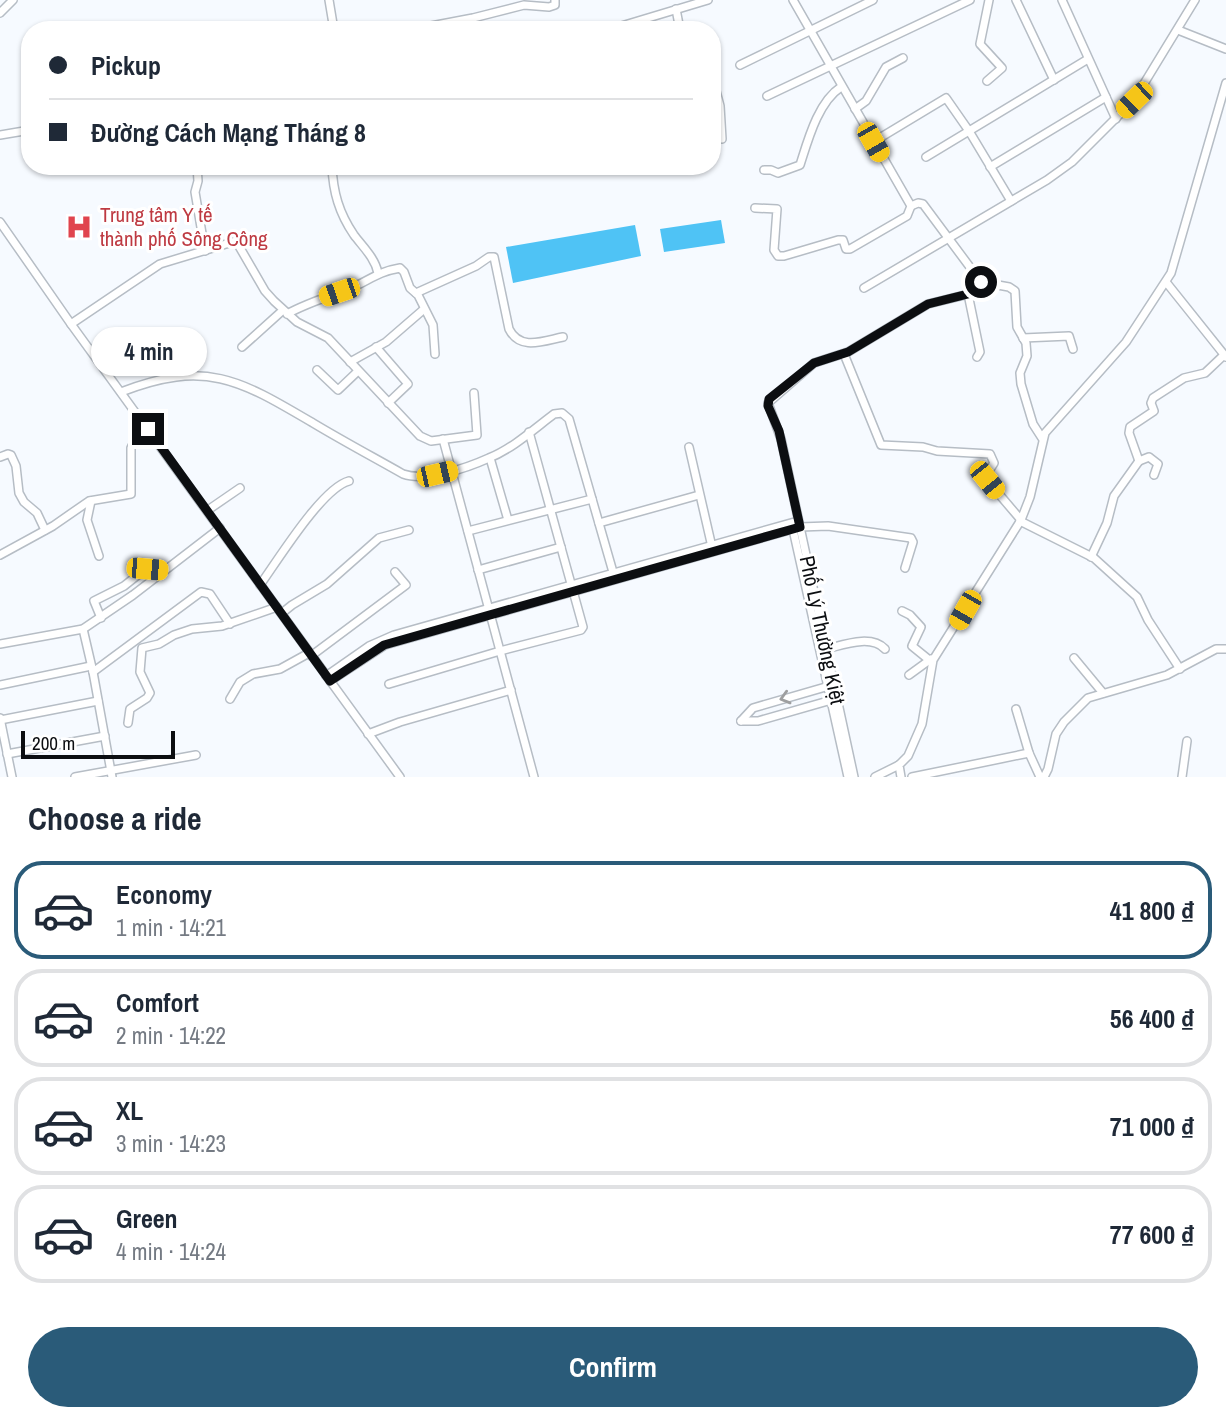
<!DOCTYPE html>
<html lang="en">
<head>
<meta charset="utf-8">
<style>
	:root { --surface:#fff; --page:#f6f6f7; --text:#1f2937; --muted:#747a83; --line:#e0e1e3; --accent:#2a5b79 }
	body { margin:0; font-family:"Archivo Narrow",sans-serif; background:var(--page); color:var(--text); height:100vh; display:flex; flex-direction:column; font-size:26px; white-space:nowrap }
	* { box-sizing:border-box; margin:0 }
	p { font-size:23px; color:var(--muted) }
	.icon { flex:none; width:38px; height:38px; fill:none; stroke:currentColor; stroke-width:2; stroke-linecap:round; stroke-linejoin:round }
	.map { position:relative; height:777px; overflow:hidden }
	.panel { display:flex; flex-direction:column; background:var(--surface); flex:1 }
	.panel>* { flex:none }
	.top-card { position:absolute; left:21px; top:21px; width:700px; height:154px; border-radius:28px; box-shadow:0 2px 5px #0004; display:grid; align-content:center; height:154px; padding:0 28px; background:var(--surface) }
	.scale { position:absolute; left:21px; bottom:18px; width:154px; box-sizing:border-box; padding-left:7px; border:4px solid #0c0e11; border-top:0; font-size:19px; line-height:24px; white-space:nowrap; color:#0c0e11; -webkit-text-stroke:5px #fff; paint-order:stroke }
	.end { position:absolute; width:32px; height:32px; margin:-16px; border:9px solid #0c0e11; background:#fff; box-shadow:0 0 0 4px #fff }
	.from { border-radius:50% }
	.bubble { position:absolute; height:49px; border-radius:24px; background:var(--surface); box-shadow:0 2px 5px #0004; font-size:23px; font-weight:800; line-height:49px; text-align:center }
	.car { position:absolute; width:21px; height:42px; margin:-21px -10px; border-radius:9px; box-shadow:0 0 5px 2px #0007; background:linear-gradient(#f5c518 24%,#345 0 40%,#f5c518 0 76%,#345 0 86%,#f5c518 0) }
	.top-card b { display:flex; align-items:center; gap:24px; height:66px; font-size:26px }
	.top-card b+b { border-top:2px solid var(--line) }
	.top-card i { width:18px; height:18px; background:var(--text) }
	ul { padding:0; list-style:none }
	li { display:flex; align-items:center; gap:21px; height:98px; margin:0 14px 10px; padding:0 14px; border:4px solid var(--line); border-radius:28px }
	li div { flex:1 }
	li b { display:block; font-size:26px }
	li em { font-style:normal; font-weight:800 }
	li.active { border-color:var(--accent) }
	li>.icon { width:63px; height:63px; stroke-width:1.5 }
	h2 { padding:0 28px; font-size:32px; line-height:84px }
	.primary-button { display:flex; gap:14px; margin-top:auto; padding:14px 28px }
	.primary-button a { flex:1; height:80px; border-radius:42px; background:var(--accent); color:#fff; font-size:28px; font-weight:800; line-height:80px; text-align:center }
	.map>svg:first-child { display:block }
	.water { fill:#4fc3f5 }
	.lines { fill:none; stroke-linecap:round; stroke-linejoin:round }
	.minor-casing { stroke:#b6bdc5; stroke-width:10 }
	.minor { stroke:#fff; stroke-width:7 }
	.oneway { stroke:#9e9fa0 }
	.route { stroke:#0c0e11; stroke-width:9 }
	.labels { text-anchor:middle; stroke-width:6; stroke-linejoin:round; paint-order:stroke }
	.health-label { font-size:21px; fill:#be3a42; stroke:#fff; text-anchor:start }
	.street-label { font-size:21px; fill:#0c0e11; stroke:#fff }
</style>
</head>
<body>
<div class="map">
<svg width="1226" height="777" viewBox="0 0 1226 777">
	<rect width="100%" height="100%" fill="#f6faff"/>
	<g class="water">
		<polygon points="721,220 725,243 664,252 660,229"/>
		<polygon points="635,225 641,256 513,283 506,247"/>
	</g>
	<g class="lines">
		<g class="minor-casing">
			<g id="minor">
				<polyline points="329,0 334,30"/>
				<polyline points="1016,0 1054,80"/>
				<polyline points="1062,0 1116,119"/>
				<polyline points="676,9 680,30"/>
				<polyline points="0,13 13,0"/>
				<polyline points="225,30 225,29"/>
				<polyline points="410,30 473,18 524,5 549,7 555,5 555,0"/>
				<polyline points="608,30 708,0"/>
				<polyline points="1178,30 1226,49"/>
				<polyline points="740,65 873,0"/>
				<polyline points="712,76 720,106 722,139"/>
				<polyline points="987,81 1002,68 980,44 989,0"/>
				<polyline points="767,96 970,0"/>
				<polyline points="855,109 866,101 886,67 903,58"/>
				<polyline points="0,135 30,130"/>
				<polyline points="873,142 946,98 969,131 1011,201"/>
				<polyline points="926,157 1088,59"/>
				<polyline points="197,166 198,181 195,192 205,251"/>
				<path d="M332 166C333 192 339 213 354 235 363 247 375 258 378 273"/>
				<polyline points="990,167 1106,97"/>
				<path d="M764 170H771L778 173 800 165C808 140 818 102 841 87"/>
				<polyline points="911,206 918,203 923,204 981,282 1009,287 1015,291 1017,327 1026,343 1027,356 1020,373 1021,384 1033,424 1042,438"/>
				<polyline points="755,208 777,209 774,250 778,256 784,256 838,240 843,240 846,249 850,249 907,216 911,206 793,0"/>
				<polyline points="0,222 71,324 400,777"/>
				<polyline points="1166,282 1226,357"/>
				<polyline points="864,288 1047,180 1072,162 1134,100 1195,0"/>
				<path d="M416 293 476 266 489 257H494L509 329C520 351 543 341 563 337"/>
				<polyline points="968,294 980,352 977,357"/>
				<path d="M287 314C307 303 327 297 349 289 369 281 376 272 400 268L404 272 410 288 418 295 433 325 435 354"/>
				<polyline points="71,324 160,264 236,241 265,291 274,301 297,322 328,338 420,436 431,441 477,435 474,393"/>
				<polyline points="1023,338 1069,336 1073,349"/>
				<polyline points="242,347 282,311"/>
				<polyline points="376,347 408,384 388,403"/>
				<polyline points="844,354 881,445 923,447 937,451 990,454 994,463 987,474 987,480 1021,520"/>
				<polyline points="350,362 386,342 423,310"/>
				<polyline points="317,370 338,390 358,371"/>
				<path d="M121 392C206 359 240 380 313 423 343 441 373 457 403 474 426 482 467 468 489 458 512 449 534 429 554 414L562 413 569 419 615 579"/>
				<polyline points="443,439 534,777"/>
				<polyline points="689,447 712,547"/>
				<polyline points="0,457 8,454 11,455 16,466 19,493 24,502 37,513 45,530"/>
				<polyline points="490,458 508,520"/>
				<polyline points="1154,475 1158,464 1149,457 1139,461 1129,433 1130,427 1154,411 1151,403 1153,398 1184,378 1205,373 1224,355"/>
				<polyline points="91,501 87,520 99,556"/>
				<polyline points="208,510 240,488"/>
				<polyline points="1020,521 1094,558 1137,597 1148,620 1180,669"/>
				<polyline points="599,523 699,495"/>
				<polyline points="792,525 848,777"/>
				<polyline points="468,531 592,499"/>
				<polyline points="0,555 53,526 89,501 131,494 131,448 136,438 148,429"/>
				<polyline points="1091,557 1107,523 1114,496 1139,461"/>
				<polyline points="478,570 561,547"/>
				<path d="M260 585C278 560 322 488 349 481"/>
				<polyline points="902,611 910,615 921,627 912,646 928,659"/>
				<polyline points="282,613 292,605 327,584 379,538 409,530"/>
				<polyline points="101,618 94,601 124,586 144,570 163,571"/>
				<polyline points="83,629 93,672 112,777"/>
				<polyline points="0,644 83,629 133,595 220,528"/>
				<path d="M826 649C843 645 871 634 885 649"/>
				<polyline points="311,656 406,585 395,572"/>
				<polyline points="1074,658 1103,693"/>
				<polyline points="93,672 201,592 210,594 230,624"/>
				<polyline points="909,675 931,659"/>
				<polyline points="326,676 369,646 394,635 798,521"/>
				<polyline points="330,681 385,645 800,527 828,526 911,538 913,542 905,568"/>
				<polyline points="389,684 500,651 581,630 583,627 529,432"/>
				<polyline points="0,685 91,666"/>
				<polyline points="230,699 240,682 253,674 280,669 309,653"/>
				<polyline points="1016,709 1029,753 1040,777"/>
				<polyline points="0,718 12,777"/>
				<polyline points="0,720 98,701"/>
				<polyline points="741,721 753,708 829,686"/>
				<polyline points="741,721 758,721 835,699"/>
				<polyline points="128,723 130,709 147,698 150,693 140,672 142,648 159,644 174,635 192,629 222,626 277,607"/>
				<polyline points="368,734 400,722 511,690"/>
				<polyline points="7,754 105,736"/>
				<polyline points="75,777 196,755"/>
				<polyline points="854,777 781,439 768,403 814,363 848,352 928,304 977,292 985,284"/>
				<polyline points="875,777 899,765"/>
				<polyline points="901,777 899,765 908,756 922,724 933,660 1021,520 1030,497 1045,433 1126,342 1171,273 1226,83"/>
				<polyline points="912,777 1029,753"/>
				<polyline points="1044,777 1048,769 1056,734 1064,722 1088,698 1167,675 1216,649 1226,649"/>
				<polyline points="1182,777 1187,741"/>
			</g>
		</g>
		<use href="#minor" class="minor"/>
	</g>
	<defs><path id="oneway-chevron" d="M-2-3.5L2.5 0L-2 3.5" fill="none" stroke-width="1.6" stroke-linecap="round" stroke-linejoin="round" transform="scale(1.75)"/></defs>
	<use class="oneway" href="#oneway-chevron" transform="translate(785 698) rotate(164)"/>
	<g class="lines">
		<polyline class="route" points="148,429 330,681 384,645 800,527 779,431 768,406 769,399 814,363 848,352 928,304 980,291 985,285 981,282"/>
	</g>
	<defs>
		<g id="hospital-bare" transform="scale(2.1)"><path d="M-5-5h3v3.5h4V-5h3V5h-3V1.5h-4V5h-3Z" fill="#e0444e" stroke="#fff" stroke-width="2.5" paint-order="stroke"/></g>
	</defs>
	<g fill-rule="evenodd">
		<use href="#hospital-bare" x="79" y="227"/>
	</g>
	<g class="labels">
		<g class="health-label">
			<text x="100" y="222">Trung tâm Y tế<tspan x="100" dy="24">thành phố Sông Công</tspan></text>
		</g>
		<g class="street-label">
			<text transform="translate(822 630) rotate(78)" y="7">Phố Lý Thường Kiệt</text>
		</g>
	</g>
</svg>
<div class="scale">200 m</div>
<i class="end from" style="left:981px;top:282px"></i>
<i class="end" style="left:148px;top:429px"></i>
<div class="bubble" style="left:91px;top:327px;width:116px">4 min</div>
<i class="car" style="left:1134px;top:100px;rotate:226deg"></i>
<i class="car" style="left:873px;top:142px;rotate:150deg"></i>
<i class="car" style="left:339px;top:292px;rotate:251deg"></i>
<i class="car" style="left:437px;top:474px;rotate:77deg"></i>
<i class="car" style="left:987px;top:480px;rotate:141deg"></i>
<i class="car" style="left:147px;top:569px;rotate:95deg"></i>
<i class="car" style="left:965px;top:610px;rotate:210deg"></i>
<div class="top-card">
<b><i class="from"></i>Pickup</b>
<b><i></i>Đường Cách Mạng Tháng 8</b>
</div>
</div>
<section class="panel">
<h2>Choose a ride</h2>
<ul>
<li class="active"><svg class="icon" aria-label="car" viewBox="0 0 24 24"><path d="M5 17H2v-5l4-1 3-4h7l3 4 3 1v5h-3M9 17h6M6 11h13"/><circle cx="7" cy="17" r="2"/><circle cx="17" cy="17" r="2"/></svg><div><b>Economy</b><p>1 min · 14:21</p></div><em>41 800 ₫</em></li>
<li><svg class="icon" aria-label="car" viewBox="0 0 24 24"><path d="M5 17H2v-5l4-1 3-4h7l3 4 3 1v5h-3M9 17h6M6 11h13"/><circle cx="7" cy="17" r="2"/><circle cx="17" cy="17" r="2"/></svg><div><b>Comfort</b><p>2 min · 14:22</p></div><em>56 400 ₫</em></li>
<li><svg class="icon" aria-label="car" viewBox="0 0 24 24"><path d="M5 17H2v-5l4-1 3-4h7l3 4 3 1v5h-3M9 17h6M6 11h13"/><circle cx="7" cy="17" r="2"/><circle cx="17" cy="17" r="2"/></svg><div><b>XL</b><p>3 min · 14:23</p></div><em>71 000 ₫</em></li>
<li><svg class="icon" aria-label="car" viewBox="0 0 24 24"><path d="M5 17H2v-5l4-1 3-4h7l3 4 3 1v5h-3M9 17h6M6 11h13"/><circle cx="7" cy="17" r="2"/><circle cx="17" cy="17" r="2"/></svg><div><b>Green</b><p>4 min · 14:24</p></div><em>77 600 ₫</em></li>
</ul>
<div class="primary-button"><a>Confirm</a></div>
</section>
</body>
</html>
